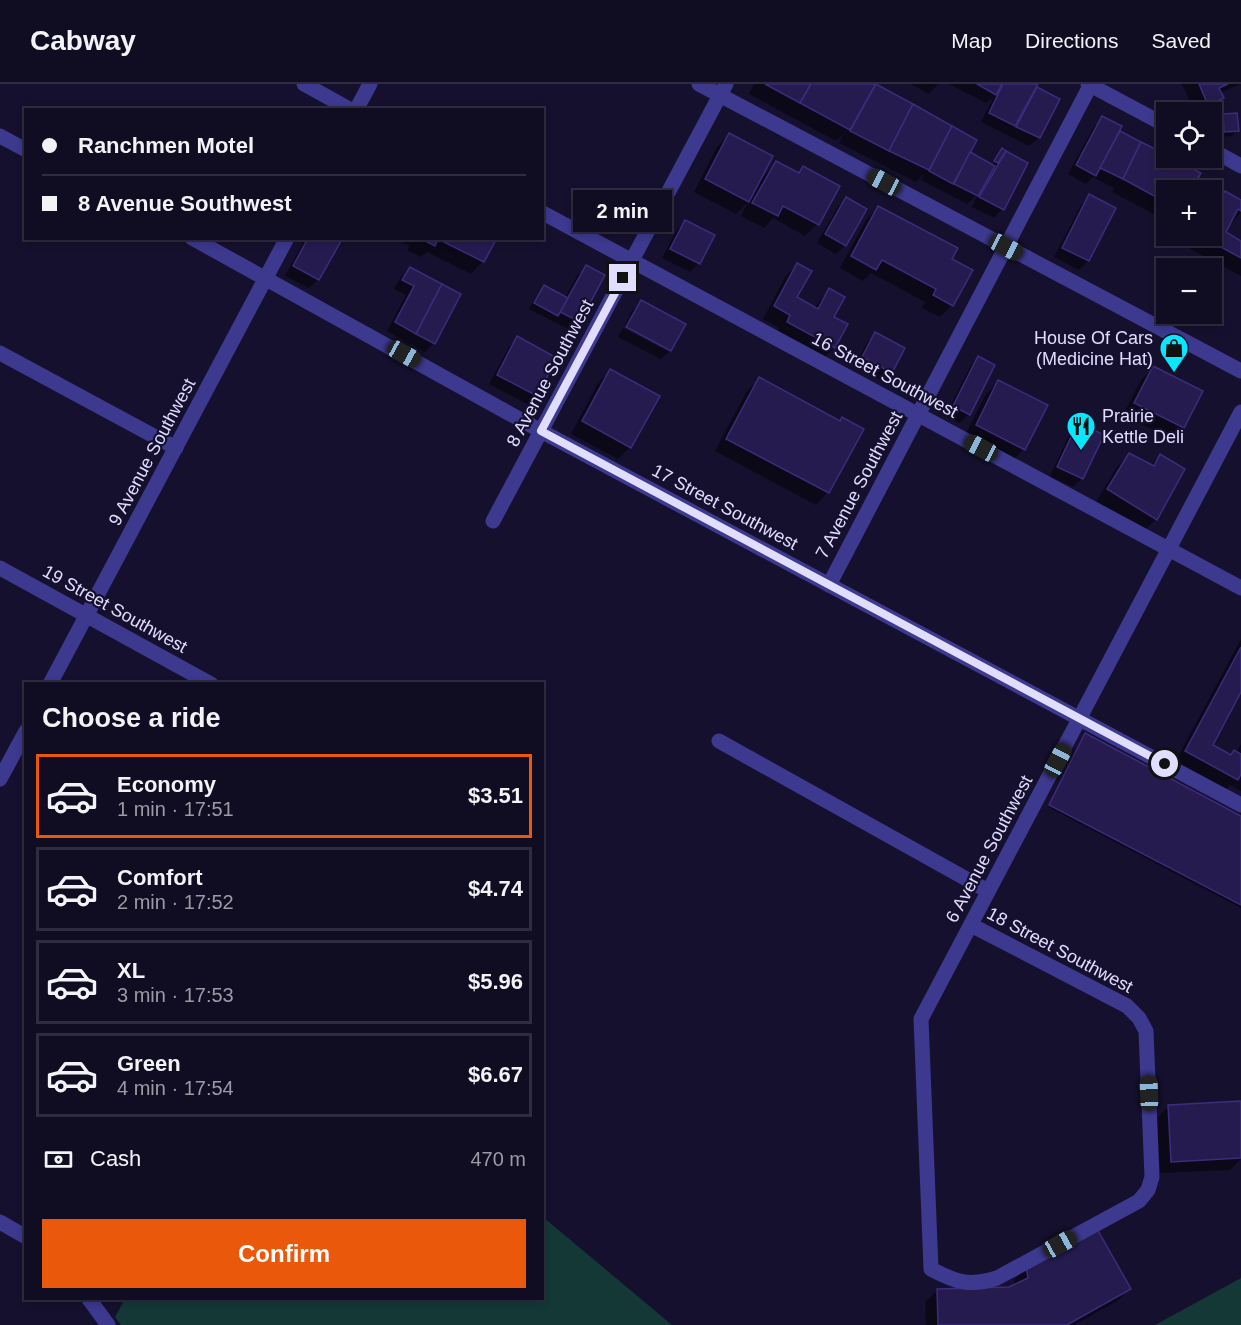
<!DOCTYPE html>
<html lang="en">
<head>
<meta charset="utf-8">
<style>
	:root { --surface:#100c22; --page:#1e1a2f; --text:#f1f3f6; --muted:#9c9ba5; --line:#302c40; --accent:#ea580c }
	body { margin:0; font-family:Helvetica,sans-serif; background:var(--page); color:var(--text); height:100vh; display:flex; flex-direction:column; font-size:22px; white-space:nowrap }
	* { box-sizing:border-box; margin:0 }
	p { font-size:20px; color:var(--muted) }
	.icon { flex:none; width:33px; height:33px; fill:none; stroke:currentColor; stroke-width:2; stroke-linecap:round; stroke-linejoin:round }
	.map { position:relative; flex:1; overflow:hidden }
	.drawer { position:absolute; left:24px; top:598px; width:520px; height:618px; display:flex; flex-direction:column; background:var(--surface); border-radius:0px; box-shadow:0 3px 9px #0003,0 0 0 2px var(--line) }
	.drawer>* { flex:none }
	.banner { position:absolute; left:24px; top:24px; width:520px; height:132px; border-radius:0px; box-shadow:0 3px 9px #0003,0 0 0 2px var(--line); display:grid; align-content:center; height:132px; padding:0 18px; background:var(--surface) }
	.controls { position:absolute; left:1156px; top:18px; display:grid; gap:12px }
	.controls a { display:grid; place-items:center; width:66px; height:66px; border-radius:0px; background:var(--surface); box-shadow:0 3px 9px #0003,0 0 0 2px var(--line); font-size:30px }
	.end { position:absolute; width:27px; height:27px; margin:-14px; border:8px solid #e0ddff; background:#111; box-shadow:0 0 0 3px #111 }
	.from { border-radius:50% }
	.bubble { position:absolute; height:42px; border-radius:0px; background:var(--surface); box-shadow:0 3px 9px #0003,0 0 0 2px var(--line); font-size:20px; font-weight:700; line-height:42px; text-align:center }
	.car { position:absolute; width:18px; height:36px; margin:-18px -9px; border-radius:8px; box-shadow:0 0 4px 2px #0007; background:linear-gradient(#222 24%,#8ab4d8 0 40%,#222 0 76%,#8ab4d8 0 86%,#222 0) }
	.banner b { display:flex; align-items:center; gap:21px; height:57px; font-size:22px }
	.banner b+b { border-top:2px solid var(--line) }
	.banner i { width:15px; height:15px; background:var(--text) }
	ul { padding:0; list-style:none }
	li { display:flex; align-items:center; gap:18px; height:84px; margin:0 12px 9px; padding:0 6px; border:3px solid var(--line); border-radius:0px }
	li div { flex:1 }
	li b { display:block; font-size:22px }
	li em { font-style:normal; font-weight:700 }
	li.selected { border-color:var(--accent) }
	li>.icon { width:54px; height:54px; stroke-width:1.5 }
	h2 { padding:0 18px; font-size:27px; line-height:72px }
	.pay { display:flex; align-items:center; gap:15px; height:66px; padding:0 18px; font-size:22px }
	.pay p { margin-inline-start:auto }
	.primary-button { display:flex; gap:12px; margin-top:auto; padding:12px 18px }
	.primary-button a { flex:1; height:69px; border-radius:0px; background:var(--accent); color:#fff; font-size:24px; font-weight:700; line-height:69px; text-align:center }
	header { display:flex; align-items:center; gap:36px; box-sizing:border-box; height:84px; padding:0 30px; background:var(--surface); border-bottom:2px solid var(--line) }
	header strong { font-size:28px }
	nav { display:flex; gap:33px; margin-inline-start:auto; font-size:21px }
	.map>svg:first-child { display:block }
	.green { fill:#133836 }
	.shadow { fill:#0007 }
	.building { fill:#261b4f; stroke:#3c2c7d; stroke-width:1.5 }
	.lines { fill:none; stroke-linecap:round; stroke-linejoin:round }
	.minor { stroke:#3c398f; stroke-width:15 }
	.route { stroke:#e0ddff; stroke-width:8 }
	.labels { text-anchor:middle; stroke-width:4.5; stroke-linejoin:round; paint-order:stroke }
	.poi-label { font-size:18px; fill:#e0ddff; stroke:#15102d; text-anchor:end }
	.street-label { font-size:18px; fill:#e0ddff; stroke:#15102d }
</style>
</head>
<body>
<header>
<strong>Cabway</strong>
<nav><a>Map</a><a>Directions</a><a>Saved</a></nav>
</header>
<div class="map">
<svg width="1241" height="1241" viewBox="0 0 1241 1241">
	<rect width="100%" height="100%" fill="#15102d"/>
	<g class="green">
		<polygon points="543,1133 672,1241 121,1241 115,1233 125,1215 543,1215"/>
		<polygon points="1241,1194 1241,1241 1155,1241"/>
	</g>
	<g class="shadow">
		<polygon points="754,0 872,0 975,56 968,69 992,82 1002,66 1026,80 1002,125 994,134 972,123 977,111 967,120 921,96 924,90 916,98 839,59 844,50 836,57 749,10"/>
		<polygon points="911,0 938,0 929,10"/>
		<polygon points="949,0 1037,0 1035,4 1058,16 1038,54 1029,62 981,38 994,12 986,19"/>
		<polygon points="1182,0 1241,0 1220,9 1222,14 1210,26 1204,28 1195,28"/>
		<polygon points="1223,32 1237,46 1232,52 1219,53 1218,37"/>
		<polygon points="1103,34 1118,47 1199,90 1196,94 1215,104 1212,110 1212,106 1167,106 1167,137 1112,108 1114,104 1093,93 1086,100 1068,90 1094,43"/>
		<polygon points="729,51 761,95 776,79 797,90 803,84 817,140 805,152 773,134 764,144 741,132 748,118 736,130 694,108 717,63"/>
		<polygon points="1226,109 1241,118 1241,128 1224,149 1241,158 1241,192 1190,165 1197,152 1212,152 1212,124"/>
		<polygon points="1090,112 1114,125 1088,177 1079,186 1054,173 1081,121"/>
		<polygon points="846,115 845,161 836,170 817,159 837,124"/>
		<polygon points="878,124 950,175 952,221 940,233 922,224 925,218 871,189 863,197 840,184 866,136"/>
		<polygon points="685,138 699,179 690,188 662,174 676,147"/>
		<polygon points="306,154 333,154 339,158 318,196 309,204 285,192"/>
		<polygon points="395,154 495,154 483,177 471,190 427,168 421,173 407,166 410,162"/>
		<polygon points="797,181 795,214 814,224 829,206 834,263 822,276 776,251 779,244 763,235 785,193"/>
		<polygon points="586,183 603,192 579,237 570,246 529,225 539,208 544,203 565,214 577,192"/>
		<polygon points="410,184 434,259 425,268 387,247 406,211 394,205 401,193"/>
		<polygon points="641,218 684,240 669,267 669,265 625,241 632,227"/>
		<polygon points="623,244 669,268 661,275 618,253"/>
		<polygon points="876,250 891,288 882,297 854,282 867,259"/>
		<polygon points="518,254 555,274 536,311 527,320 489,300 509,263"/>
		<polygon points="978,274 969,330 960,339 945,332 970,283"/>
		<polygon points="1153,284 1183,343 1171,355 1123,331 1141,296"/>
		<polygon points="610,287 630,363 618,375 571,350 598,299"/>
		<polygon points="760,295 839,338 842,335 828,408 816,421 715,367 747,307"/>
		<polygon points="998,298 1024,365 1012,377 964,353 986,310"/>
		<polygon points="1079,340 1082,394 1073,403 1050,392 1070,349"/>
		<polygon points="1129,371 1150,382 1160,372 1156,435 1144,447 1096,418 1117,383"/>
		<polygon points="1241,555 1241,605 1211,662 1230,672 1236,669 1241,660 1241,707 1230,701 1225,707 1174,680"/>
		<polygon points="1083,653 1241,733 1241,824 1048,723"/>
		<polygon points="1169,1022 1241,1048 1241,1075 1230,1086 1160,1089 1157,1034"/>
		<polygon points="1027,1184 1129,1205 1117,1217 1074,1241 926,1241 925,1218 938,1206 1009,1204 1015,1201 1014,1196"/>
	</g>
	<g class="building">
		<polygon points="765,0 811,0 800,19"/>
		<polygon points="811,0 873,0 875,1 850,46 800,19"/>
		<polygon points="876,0 913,20 889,67 850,47"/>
		<polygon points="977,0 1002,0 996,11"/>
		<polygon points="1003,0 1038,0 1015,42 989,29"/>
		<polygon points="1199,0 1228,0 1219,4 1224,14 1208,21"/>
		<polygon points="1037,3 1060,15 1040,54 1016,43"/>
		<polygon points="913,20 952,42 929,86 889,67"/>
		<polygon points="1237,29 1239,47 1224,48 1223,30"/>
		<polygon points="1102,32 1122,42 1096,92 1076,81"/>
		<polygon points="952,42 977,56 953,100 929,87"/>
		<polygon points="1120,47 1141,58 1123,95 1100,84"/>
		<polygon points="729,49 773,72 749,118 705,95"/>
		<polygon points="1141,58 1167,71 1167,74 1171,74 1201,89 1191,106 1167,106 1167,119 1123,95"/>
		<polygon points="1002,64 1006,67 998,79 994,77"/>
		<polygon points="1006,67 1028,79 1004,126 979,113"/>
		<polygon points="970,68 995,82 978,112 954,100"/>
		<polygon points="776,77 799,89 803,82 840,102 819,141 783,122 778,132 752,119"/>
		<polygon points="1198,94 1218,103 1212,113 1212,106 1191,106"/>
		<polygon points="1225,107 1241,116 1241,127 1238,125 1226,148 1241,157 1241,174 1201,152 1212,152 1212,133"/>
		<polygon points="1089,110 1116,124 1089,177 1062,164"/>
		<polygon points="846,113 867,125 846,162 825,150"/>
		<polygon points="878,122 958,164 952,175 973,186 953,222 933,211 936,205 882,176 876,186 851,172"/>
		<polygon points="685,136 715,151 700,180 670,165"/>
		<polygon points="308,154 336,154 341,157 319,196 293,182"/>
		<polygon points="420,154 497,154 484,178 438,155 435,162"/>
		<polygon points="797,179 812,187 797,213 818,225 829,204 845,213 834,233 848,240 835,264 787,238 790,231 774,222"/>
		<polygon points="586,181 605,191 580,238 560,228"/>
		<polygon points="410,183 442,200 416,250 395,238 414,202 402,196"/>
		<polygon points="442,200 461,210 435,260 416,250"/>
		<polygon points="544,201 568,214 558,232 534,219"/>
		<polygon points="641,216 686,240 671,267 626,243"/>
		<polygon points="875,248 905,264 892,289 862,273"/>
		<polygon points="517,252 557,274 537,312 497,291"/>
		<polygon points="978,272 995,281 970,331 953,322"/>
		<polygon points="1153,282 1203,307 1184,344 1134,319"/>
		<polygon points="610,285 660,312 631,364 582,337"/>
		<polygon points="759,293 840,337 842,333 864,345 829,409 726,355"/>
		<polygon points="998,296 1048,321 1025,366 976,341"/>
		<polygon points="1078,338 1104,351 1083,395 1057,383"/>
		<polygon points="1129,369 1154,382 1160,370 1185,385 1157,436 1107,405"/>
		<polygon points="1241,563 1241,608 1213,661 1231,671 1234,666 1241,670 1241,690 1238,696 1185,667"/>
		<polygon points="1085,649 1241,732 1241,821 1049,721"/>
		<polygon points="1241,1017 1241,1074 1171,1078 1168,1021"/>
		<polygon points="1096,1143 1131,1205 1067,1241 938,1241 937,1205 1009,1203 1028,1194 1026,1182"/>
	</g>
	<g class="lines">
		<g class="minor">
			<polyline points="304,0 351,26"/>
			<polyline points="699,0 1241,287"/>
			<polyline points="1088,0 1167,42"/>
			<polyline points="356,26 370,0"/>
			<polyline points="0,52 26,66"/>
			<polyline points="1212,66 1241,82"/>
			<polyline points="543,129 1241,504"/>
			<polyline points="192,154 541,347 1241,721"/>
			<polyline points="0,269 176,364"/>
			<polyline points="493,437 726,0"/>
			<polyline points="0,484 211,600"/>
			<polyline points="829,501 1091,0"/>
			<polyline points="50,600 287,154"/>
			<polyline points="719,657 988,807"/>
			<polyline points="0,695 26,647"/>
			<path d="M971 841 1127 922 1139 934 1146 947 1152 1093 1148 1106 1139 1117 997 1194C969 1203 956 1198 931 1185L921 935 1241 328"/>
			<polyline points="0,1138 26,1153"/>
			<polyline points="89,1215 108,1241"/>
		</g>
	</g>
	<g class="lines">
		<polyline class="route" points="623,194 541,347 1165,680"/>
	</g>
	<defs>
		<g id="shop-pin" transform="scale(1.5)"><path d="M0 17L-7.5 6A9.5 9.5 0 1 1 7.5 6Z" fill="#09e7ff" stroke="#15102d"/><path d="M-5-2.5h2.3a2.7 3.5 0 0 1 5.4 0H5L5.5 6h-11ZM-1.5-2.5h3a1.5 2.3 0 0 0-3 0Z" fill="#111"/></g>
		<g id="restaurant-pin" transform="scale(1.5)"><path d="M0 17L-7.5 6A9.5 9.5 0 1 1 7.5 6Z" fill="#09e7ff" stroke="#15102d"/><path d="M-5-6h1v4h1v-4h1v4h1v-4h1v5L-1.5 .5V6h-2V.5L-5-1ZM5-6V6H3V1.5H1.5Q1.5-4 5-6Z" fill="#111"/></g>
	</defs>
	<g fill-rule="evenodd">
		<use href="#shop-pin" x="1174" y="264"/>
		<use href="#restaurant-pin" x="1081" y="342"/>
	</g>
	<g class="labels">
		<g class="poi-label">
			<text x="1153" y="260">House Of Cars<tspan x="1153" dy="21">(Medicine Hat)</tspan></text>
			<text x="1102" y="338" text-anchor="start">Prairie<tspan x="1102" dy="21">Kettle Deli</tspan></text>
		</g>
		<g class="street-label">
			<text transform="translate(550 289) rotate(-62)" y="6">8 Avenue Southwest</text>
			<text transform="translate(885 291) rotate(28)" y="6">16 Street Southwest</text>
			<text transform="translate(152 368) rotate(-62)" y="6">9 Avenue Southwest</text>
			<text transform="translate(859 401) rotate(-62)" y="6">7 Avenue Southwest</text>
			<text transform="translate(725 423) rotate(28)" y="6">17 Street Southwest</text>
			<text transform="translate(115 525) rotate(29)" y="6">19 Street Southwest</text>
			<text transform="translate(989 765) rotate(-62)" y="6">6 Avenue Southwest</text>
			<text transform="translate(1060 866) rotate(28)" y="6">18 Street Southwest</text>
		</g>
	</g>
</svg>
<div class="controls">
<a><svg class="icon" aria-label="locate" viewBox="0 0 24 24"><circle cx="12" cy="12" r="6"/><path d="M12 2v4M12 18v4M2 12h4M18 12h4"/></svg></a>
<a>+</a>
<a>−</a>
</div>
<i class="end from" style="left:1165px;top:680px"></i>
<i class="end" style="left:623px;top:194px"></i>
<div class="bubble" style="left:573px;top:106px;width:99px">2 min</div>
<i class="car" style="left:884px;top:98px;rotate:298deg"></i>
<i class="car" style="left:1006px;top:163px;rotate:118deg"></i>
<i class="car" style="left:404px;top:270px;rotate:119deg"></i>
<i class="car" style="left:981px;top:364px;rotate:298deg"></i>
<i class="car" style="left:1058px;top:676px;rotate:28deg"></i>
<i class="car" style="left:1149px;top:1009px;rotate:358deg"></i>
<i class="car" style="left:1060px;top:1160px;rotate:61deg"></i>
<div class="banner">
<b><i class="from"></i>Ranchmen Motel</b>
<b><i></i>8 Avenue Southwest</b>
</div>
<section class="drawer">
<h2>Choose a ride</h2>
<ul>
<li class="selected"><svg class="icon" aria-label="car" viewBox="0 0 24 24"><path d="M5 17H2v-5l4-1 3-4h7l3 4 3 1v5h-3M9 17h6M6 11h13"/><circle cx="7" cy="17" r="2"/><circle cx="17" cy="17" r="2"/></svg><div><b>Economy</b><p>1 min · 17:51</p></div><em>$3.51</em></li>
<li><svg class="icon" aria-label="car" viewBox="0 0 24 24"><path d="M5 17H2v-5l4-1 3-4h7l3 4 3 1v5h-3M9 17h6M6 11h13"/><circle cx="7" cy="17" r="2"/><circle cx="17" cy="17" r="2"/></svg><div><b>Comfort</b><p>2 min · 17:52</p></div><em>$4.74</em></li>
<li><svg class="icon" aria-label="car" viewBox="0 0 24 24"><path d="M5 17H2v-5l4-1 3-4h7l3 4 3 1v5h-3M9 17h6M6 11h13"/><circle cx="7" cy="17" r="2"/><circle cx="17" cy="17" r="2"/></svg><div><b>XL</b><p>3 min · 17:53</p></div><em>$5.96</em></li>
<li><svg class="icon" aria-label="car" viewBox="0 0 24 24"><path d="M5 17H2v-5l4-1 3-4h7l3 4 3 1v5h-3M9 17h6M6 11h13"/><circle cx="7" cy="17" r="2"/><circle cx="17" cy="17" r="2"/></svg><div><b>Green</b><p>4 min · 17:54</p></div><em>$6.67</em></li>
</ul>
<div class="pay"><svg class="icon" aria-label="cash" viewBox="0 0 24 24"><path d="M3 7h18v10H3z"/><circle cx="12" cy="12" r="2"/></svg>Cash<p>470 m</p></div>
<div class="primary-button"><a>Confirm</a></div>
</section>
</div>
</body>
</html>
